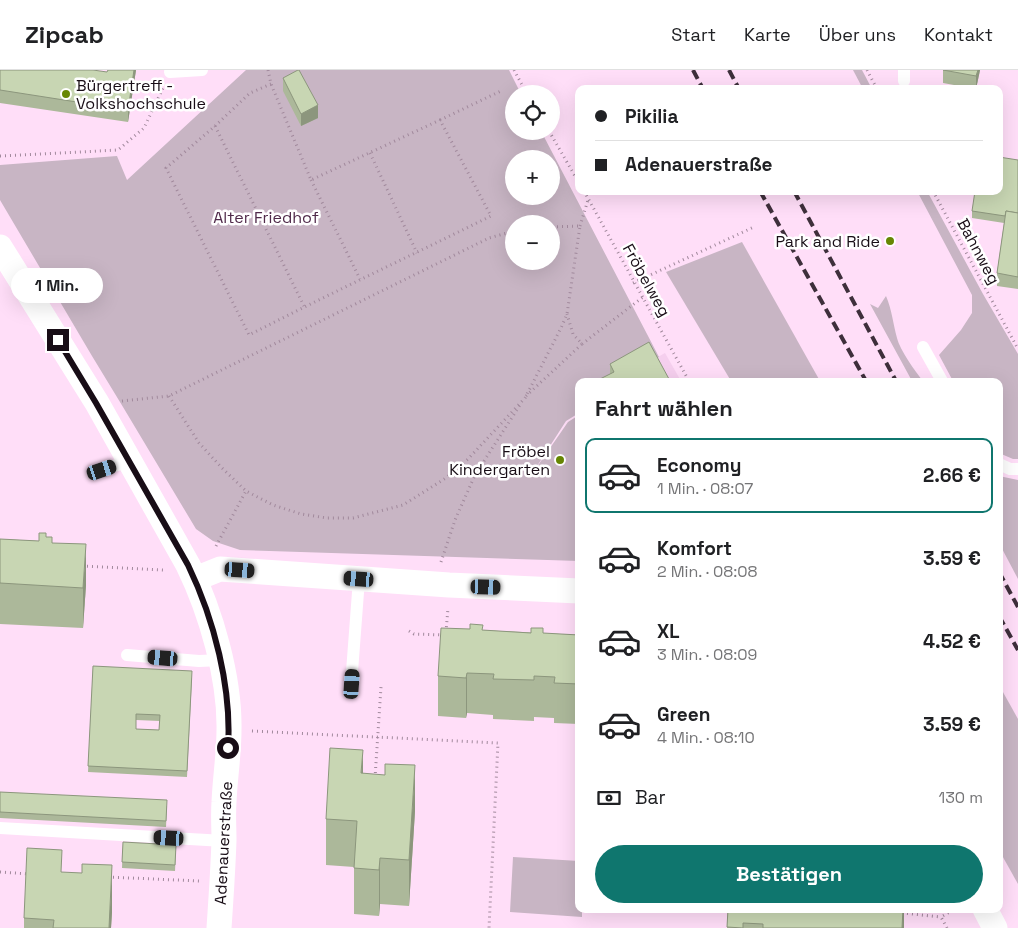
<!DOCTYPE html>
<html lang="de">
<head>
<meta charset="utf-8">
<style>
	:root { --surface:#fff; --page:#f2f2f2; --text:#202124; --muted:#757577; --line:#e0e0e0; --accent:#0f766e }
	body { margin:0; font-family:"Space Grotesk",sans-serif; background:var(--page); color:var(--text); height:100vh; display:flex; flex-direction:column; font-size:19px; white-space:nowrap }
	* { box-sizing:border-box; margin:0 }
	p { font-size:16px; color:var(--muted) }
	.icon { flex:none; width:28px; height:28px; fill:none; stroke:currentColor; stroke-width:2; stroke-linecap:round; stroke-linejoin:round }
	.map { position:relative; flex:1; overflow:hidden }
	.details { position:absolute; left:575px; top:308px; width:428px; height:535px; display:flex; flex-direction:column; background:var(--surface); border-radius:10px; box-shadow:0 5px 20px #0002 }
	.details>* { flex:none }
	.top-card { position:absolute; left:575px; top:15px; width:428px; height:110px; border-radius:10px; box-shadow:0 5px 20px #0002; display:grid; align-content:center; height:110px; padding:0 20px; background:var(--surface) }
	.fabs { position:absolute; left:505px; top:15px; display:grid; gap:10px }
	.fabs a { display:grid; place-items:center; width:55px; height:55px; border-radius:50%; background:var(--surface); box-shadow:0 5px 20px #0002; font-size:25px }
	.end { position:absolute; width:22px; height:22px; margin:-11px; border:6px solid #180d16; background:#fff; box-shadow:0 0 0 2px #fff }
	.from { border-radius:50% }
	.bubble { position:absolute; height:35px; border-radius:18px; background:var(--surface); box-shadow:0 5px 20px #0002; font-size:16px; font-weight:700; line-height:35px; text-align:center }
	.car { position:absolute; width:15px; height:30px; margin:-15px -8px; border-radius:6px; box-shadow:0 0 4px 1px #0007; background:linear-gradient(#222 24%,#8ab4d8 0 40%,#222 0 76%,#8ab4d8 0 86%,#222 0) }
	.top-card b { display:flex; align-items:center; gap:18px; height:48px; font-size:19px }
	.top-card b+b { border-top:1px solid var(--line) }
	.top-card i { width:12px; height:12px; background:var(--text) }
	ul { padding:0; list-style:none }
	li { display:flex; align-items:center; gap:15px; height:75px; margin:0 10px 8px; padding:0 10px; border:2px solid transparent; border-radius:10px }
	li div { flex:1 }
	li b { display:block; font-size:19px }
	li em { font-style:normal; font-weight:700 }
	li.selected { border-color:var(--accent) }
	li>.icon { width:45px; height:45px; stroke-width:1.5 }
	h2 { padding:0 20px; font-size:22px; line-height:60px }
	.pay { display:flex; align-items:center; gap:12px; height:55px; padding:0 20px; font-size:19px }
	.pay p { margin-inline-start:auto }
	.button { display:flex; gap:10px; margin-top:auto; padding:10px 20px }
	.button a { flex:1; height:58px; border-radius:30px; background:var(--accent); color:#fff; font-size:20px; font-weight:700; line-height:58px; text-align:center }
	header { display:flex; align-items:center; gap:30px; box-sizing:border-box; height:70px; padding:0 25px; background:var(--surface); border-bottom:1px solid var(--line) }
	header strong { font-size:24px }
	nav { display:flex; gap:28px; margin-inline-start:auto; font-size:18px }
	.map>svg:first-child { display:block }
	.built { fill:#f5cfee }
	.green { fill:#c8b5c4; fill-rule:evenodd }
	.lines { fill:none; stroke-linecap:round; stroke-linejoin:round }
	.path { stroke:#a1899c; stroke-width:3; stroke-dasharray:1 4; stroke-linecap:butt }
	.lane { stroke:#fff; stroke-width:12 }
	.street { stroke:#fff; stroke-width:25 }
	.rail { stroke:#3e2f3b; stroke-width:4; stroke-dasharray:10 5; stroke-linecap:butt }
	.wall { fill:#acb89a; fill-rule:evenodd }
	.shaded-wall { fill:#8c967d }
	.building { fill:#c8d6b3; stroke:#8c967d; fill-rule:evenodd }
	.route { stroke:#180d16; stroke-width:6 }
	.poi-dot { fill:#678703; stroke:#fff; stroke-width:2 }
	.labels { text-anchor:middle; stroke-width:5; stroke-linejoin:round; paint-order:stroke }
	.poi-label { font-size:16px; fill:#180d16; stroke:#fff; text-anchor:end }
	.park-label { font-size:16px; fill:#502a4a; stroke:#fff }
	.street-label { font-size:16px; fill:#180d16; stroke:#fff }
</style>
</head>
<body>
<header>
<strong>Zipcab</strong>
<nav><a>Start</a><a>Karte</a><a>Über uns</a><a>Kontakt</a></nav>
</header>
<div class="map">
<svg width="1018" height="858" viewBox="0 0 1018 858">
	<rect width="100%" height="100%" fill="#ffdef8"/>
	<polygon class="built" points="665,283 681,311 615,311"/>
	<g class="green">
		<path d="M246 0H509L521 24H514V61H541L659 287 615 311H579V343L566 351 532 404 568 352 579 345V491L240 480 213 471 196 459 123 337 92 286 0 130V95L117 86 127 110ZM514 89H551V126H514ZM514 154H551V191H514Z"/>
		<polygon points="853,0 862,0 872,19 863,19"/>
		<polygon points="917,121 927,121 983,224 1018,284 1018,389 1013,389 999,383 999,311 953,311 939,285 961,260 972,243 972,225"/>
		<polygon points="742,172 820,311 731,311 666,202"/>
		<path d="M886 226C892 240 893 254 897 268 900 280 915 301 923 311H912L870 234 878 238Z"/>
		<polygon points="999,406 1018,410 1018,509 999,473"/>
		<polygon points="999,615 1018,649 1018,814 999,780"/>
		<polygon points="513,787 579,791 579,839 582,839 582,847 510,842"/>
	</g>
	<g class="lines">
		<g class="path">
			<path d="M268 0 271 14 311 110 440 50 491 146C410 186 329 224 249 265L166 98 215 56 250 23 271 14"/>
			<polyline points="514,0 527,24"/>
			<polyline points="867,0 877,19"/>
			<polyline points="440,50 503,20"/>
			<polyline points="215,56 304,236"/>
			<polyline points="549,61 579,113"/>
			<polyline points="370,83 417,183"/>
			<polyline points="0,86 118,80 144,58 163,18"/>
			<polyline points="311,110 360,209"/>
			<polyline points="584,121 689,311"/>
			<polyline points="933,121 1018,279"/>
			<polyline points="580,156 588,130"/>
			<polyline points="633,213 754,157"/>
			<polyline points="582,274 643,227"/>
			<polyline points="169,326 199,373 222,398 246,421 273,435 301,444 327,448 353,448 403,435 446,408 468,389 525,328 561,258 567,244 580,156 551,157"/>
			<polyline points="526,326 582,274 573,264 567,244"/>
			<polyline points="122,331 169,326 489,168 514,161"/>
			<polyline points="216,476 246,421"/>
			<polyline points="441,492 455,450 475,405 520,335"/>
			<polyline points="82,496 164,500"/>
			<polyline points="409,561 414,564 443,565"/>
			<polyline points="446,562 448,538"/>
			<polyline points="252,661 498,673 489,858"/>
			<polyline points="375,708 381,617"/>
			<polyline points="0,802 29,804"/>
			<polyline points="108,807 199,811"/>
			<polyline points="902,843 941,847"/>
			<polyline points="947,858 941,847 955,839"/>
		</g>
		<g class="lane">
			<polyline points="904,0 904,11"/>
			<polyline points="170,2 202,0"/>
			<polyline points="923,277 942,311"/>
			<polyline points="999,394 1010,399 1018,399"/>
			<polyline points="102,400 129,391"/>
			<polyline points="127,585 199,591 221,590"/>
			<polyline points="351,615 359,509"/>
			<polyline points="0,758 224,771"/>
		</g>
		<g class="street">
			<path d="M0 177 97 333 188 495C211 542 230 608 229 660 229 684 225 708 224 732 223 745 224 758 224 770 223 800 221 829 219 858"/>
			<polyline points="195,509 220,499 449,515 579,521"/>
			<polyline points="985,839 995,858"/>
		</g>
		<g class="rail">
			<polyline points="693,0 703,19"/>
			<polyline points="729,0 739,19"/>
			<polyline points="760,121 866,311"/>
			<polyline points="794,121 896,311"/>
			<polyline points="999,502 1018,537"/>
			<polyline points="999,546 1018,580"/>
		</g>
	</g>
	<g class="wall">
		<polygon points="0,0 107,2 108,0 136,0 128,52 0,33"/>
		<polygon points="943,0 980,0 976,19 943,13"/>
		<polygon points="283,8 318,48 301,56 283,21"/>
		<polygon points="1018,90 1018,219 997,216 997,203 1004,153 972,148 972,141"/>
		<polygon points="610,294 669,311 610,304"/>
		<polygon points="46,467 52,473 86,515 83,558 0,554 0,469 39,471"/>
		<polygon points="483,560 579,565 579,654 554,653 554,648 534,647 534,651 493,649 493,645 467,643 466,648 438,646 438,606"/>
		<path d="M93 596 192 608 187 707 88 702ZM136 650 160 651 159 660 136 659Z"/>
		<polygon points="363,703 415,741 409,836 380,834 379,846 354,844 354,797 326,795 326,749"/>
		<polygon points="0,722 167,736 166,757 0,748"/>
		<polygon points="123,772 176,781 175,801 122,798"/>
		<polygon points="62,802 112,842 111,858 24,858 24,848"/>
		<polygon points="713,839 904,839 904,858 727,858 728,840"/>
	</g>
	<g class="shaded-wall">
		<polygon points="134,0 136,0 128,52 128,40"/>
		<polygon points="978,0 980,0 976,19 976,6"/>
		<polygon points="318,35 318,48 301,56 301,44"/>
		<polygon points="86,474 86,515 83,558 83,518"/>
		<polygon points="467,603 467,643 466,648 466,608"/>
		<polygon points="363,680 363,727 361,703"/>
		<polygon points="415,695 415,741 409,836 409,790"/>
		<polygon points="380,788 380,834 379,846 379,800"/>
		<polygon points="112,795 112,842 111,858 109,858"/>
		<polygon points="903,839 904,839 904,858 902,858"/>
	</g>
	<g class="building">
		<polygon points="0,0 93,0 107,2 108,0 134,0 128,40 0,20"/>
		<polygon points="298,0 299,0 318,35 301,44 283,8"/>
		<polygon points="943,0 978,0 976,6"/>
		<polygon points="999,87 1018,90 1018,143 1006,141 1005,146 972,141 975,121 999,121"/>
		<polygon points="1006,141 1018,143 1018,207 997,203"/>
		<polygon points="649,272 669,309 665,311 596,311 614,302 610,294"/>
		<polygon points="39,463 46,463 46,467 52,467 52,473 86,474 83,518 0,513 0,469 39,471"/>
		<polygon points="470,554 483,555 482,560 531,563 531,558 543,558 543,563 579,565 579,614 554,613 555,607 534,606 534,610 493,609 494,604 467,603 466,608 438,606 441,558 470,559"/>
		<path d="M93 596 192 601 187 701 88 696ZM136 644 160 645 159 660 136 659Z"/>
		<polygon points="330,678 363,680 361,703 385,705 385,694 415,695 409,790 380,788 379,800 354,798 357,751 326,749"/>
		<polygon points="0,722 167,730 166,751 0,742"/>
		<polygon points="123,772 176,775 175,795 122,792"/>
		<polygon points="27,778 62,780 61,802 82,803 82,794 112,795 109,858 53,858 54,850 24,848"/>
		<polygon points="728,839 903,839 902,858 763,858 763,854 743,853 743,858 727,857"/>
	</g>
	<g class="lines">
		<path class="route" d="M58 270 96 333 188 495C214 549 232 618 228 678"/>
	</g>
	<g class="poi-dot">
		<circle cx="66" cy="24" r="5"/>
		<circle cx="890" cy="171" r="5"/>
		<circle cx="560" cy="390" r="5"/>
	</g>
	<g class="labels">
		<g class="poi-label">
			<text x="76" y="21" text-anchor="start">Bürgertreff -<tspan x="76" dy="18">Volkshochschule</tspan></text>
			<text x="880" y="177">Park and Ride</text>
			<text x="550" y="387">Fröbel<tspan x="550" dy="18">Kindergarten</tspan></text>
		</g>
		<g class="park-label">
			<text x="266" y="153">Alter Friedhof</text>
		</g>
		<g class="street-label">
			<text transform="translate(979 181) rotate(62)" y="6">Bahnweg</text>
			<text transform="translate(647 210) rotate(61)" y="6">Fröbelweg</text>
			<text transform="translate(223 773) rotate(-87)" y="6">Adenauerstraße</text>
		</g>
	</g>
</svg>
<div class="fabs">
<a><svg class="icon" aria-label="locate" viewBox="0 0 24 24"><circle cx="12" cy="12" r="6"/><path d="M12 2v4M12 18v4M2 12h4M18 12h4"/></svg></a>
<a>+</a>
<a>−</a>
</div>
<i class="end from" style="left:228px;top:678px"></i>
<i class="end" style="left:58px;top:270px"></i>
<div class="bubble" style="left:11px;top:198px;width:92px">1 Min.</div>
<i class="car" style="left:102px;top:400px;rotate:72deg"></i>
<i class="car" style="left:240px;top:500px;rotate:94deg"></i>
<i class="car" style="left:359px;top:509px;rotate:274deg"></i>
<i class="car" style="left:486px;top:517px;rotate:92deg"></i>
<i class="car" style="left:163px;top:588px;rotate:275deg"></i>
<i class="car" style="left:352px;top:614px;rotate:4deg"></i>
<i class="car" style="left:169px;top:768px;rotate:273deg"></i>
<div class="top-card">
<b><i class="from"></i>Pikilia</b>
<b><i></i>Adenauerstraße</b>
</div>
<section class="details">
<h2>Fahrt wählen</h2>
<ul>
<li class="selected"><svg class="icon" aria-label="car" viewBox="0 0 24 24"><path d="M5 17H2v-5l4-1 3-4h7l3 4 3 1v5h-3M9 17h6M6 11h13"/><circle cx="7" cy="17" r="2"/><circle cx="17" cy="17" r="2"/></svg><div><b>Economy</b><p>1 Min. · 08:07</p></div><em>2.66 €</em></li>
<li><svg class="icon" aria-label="car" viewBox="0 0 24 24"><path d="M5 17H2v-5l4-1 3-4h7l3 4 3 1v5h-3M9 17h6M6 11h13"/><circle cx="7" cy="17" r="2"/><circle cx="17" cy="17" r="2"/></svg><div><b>Komfort</b><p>2 Min. · 08:08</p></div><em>3.59 €</em></li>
<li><svg class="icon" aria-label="car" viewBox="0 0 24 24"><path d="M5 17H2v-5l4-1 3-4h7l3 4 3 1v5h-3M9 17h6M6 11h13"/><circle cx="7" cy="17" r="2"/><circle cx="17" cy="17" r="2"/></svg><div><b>XL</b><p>3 Min. · 08:09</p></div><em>4.52 €</em></li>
<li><svg class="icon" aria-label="car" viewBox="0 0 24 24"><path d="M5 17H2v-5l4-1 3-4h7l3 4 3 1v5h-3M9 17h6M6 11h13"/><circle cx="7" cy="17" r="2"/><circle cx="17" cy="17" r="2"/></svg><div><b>Green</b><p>4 Min. · 08:10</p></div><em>3.59 €</em></li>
</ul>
<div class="pay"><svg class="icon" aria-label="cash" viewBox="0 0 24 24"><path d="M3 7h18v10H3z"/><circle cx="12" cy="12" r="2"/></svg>Bar<p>130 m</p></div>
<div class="button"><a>Bestätigen</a></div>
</section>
</div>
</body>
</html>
